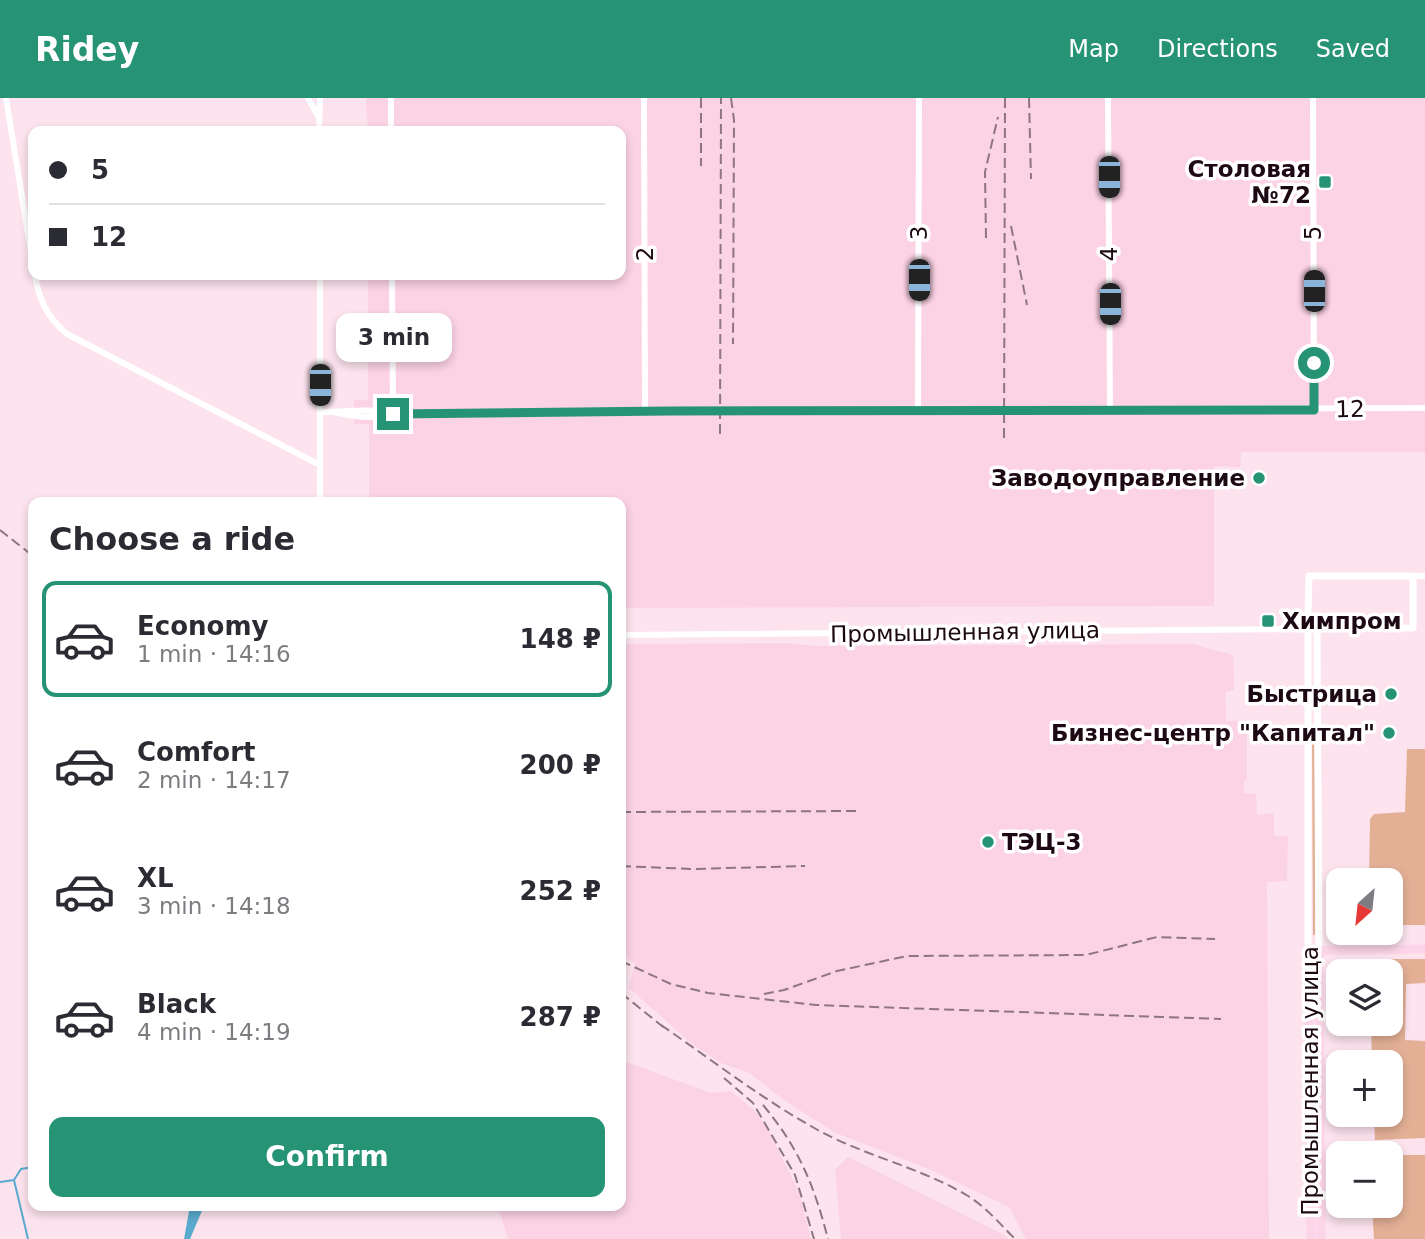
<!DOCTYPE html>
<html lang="en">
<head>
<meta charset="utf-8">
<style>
	:root { --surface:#fff; --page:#f7f7f7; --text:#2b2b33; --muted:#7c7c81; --line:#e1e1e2; --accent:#269474 }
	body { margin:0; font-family:"DejaVu Sans",sans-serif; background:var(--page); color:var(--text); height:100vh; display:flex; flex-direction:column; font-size:26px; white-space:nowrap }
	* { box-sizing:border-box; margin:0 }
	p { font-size:23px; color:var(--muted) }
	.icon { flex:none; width:38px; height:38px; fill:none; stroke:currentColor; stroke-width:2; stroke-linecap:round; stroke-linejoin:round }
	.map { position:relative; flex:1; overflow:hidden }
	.details { position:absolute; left:28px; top:399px; width:598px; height:714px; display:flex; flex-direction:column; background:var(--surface); border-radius:14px; box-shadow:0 4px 10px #0003 }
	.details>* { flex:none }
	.banner { position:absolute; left:28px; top:28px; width:598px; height:154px; border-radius:14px; box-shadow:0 4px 10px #0003; display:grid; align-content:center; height:154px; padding:0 21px; background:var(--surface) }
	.needle { width:46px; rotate:207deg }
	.buttons { position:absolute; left:1326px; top:770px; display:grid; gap:14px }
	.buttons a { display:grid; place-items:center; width:77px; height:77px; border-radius:14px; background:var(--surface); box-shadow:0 4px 10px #0003; font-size:35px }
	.end { position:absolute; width:32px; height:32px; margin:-16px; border:9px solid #269474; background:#fff; box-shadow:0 0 0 4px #fff }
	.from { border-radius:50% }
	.bubble { position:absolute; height:49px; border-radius:14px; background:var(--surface); box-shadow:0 4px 10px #0003; font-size:23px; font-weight:700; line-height:49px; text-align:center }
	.car { position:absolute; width:21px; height:42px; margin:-21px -10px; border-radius:9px; box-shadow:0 0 5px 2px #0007; background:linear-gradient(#222 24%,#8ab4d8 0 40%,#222 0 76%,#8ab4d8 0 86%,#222 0) }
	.banner b { display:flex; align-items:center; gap:24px; height:66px; font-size:26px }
	.banner b+b { border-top:2px solid var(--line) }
	.banner i { width:18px; height:18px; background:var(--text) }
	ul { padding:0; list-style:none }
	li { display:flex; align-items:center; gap:21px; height:116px; margin:0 14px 10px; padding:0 7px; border:4px solid transparent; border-radius:14px }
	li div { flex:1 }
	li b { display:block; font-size:26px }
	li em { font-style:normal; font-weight:700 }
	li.current { border-color:var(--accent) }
	li>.icon { width:63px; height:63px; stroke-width:1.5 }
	h2 { padding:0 21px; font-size:32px; line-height:84px }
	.cta { display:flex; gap:14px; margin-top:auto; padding:14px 21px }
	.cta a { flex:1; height:80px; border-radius:14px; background:var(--accent); color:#fff; font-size:28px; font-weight:700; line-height:80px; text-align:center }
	header { display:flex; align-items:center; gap:42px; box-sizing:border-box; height:98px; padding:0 35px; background:var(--accent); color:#fff }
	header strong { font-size:33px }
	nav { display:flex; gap:38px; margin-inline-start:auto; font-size:24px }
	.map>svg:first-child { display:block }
	.built { fill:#fcd2e5 }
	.green { fill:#e3b096 }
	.water { fill:#59aace }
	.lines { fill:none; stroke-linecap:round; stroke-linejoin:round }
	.stream { stroke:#59aace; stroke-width:2 }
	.minor { stroke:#fff; stroke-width:6 }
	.tertiary { stroke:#fff; stroke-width:7 }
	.primary { stroke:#fdd5e8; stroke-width:9 }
	.rail { stroke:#8d7681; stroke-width:2; stroke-dasharray:10 5; stroke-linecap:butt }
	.route { stroke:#269474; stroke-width:9 }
	.poi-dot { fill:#269474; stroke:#fff; stroke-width:2.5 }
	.labels { text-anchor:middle; stroke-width:7; stroke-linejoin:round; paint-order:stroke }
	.poi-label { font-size:23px; font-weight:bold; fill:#1d0913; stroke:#fff; text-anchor:end }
	.street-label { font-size:23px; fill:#1d0913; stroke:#fff }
</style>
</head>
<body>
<header>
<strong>Ridey</strong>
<nav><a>Map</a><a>Directions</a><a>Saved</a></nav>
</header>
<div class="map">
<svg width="1425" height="1141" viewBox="0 0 1425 1141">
	<rect width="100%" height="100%" fill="#fce3ee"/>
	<g class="built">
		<polygon points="366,0 1425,0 1425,354 1241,354 1240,369 1214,368 1214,508 621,510 621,404 369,404 369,326 354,326 354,302 368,302 368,177 621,177 621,33 368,33"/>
		<polygon points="787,545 815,548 1193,546 1233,557 1234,592 1225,594 1226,623 1247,622 1247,683 1244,683 1244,695 1256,696 1257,717 1274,715 1274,738 1288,738 1287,783 1267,784 1269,1141 1026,1141 1009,1109 931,1072 836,1035 787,1004 749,975 721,965 691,945 629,890 635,865 621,857 621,546"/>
		<polygon points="621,962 711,995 731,993 754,1012 769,1033 799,1094 811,1141 508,1141 498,1108 621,1108"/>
		<polygon points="848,1059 1004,1137 1008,1141 841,1141 835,1071"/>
	</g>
	<g class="green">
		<polygon points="1312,641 1315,641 1315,837 1313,837"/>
		<polygon points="1407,651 1425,651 1425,827 1391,827 1391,782 1369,782 1370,721 1374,716 1405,714"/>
		<polygon points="1340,861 1425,861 1425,885 1406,886 1405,942 1425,943 1425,1040 1375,1042 1374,1017 1391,1017 1391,964 1372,964 1371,926 1391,926 1391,873 1357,873 1338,869"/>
		<polygon points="1391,1057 1425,1057 1425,1141 1374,1141 1372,1108 1391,1108"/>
	</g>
	<polygon class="water" points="190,1108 204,1108 190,1141 184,1141"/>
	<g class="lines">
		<g class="stream">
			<polyline points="14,1082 28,1141"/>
			<polyline points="0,1084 14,1082 21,1071 33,1069"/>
		</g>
		<g class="minor">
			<polyline points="6,0 33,167"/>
			<polyline points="308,0 318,18"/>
			<polyline points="391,0 391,33"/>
			<polyline points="644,0 645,313"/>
			<polyline points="1108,0 1110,312"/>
			<polyline points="1313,0 1314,312"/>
			<polyline points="319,33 320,0"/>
			<path d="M35 177C39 202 47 219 67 236L320 367"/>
			<polyline points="320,177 320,404"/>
			<polyline points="392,177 393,316"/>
			<polyline points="918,312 919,0"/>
			<path d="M320 314C345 315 367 309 391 316"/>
			<path d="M334 314C355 319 372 321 393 316L645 313 1425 310"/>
			<polyline points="1413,478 1425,478"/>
			<polyline points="621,537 1308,531"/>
		</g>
		<g class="tertiary">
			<polyline points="1308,531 1413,530 1413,478 1309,478 1308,517 1308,853"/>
			<polyline points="1317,531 1319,853"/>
		</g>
		<g class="primary">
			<polyline points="1319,853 1321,1141"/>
			<polyline points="1311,1141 1308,853 1425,851"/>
		</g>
		<g class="rail">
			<polyline points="701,0 701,68"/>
			<polyline points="731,0 734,22 733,246"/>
			<polyline points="1029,0 1031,81"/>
			<polyline points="1011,128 1027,207"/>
			<polyline points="986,140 985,74 998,19"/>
			<polyline points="720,336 721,0"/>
			<polyline points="1004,340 1005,0"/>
			<polyline points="0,432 33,458"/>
			<polyline points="621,714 860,713"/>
			<polyline points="621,768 692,771 805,768"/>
			<polyline points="621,863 671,886 708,895 816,907 1221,921"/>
			<polyline points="621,895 667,932"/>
			<polyline points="764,896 784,892 837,873 907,858 1086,857 1157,839 1215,841"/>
			<path d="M661 927C712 962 762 1001 816 1031 864 1058 920 1069 968 1098 986 1109 1000 1126 1015 1141"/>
			<polyline points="724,980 753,1005 795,1077 814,1141"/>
			<path d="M763 1007C799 1050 814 1087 828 1141"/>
		</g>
	</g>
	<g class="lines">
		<polyline class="route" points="393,316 670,313 1314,312 1314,265"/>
	</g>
	<g class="poi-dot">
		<rect x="1318" y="77" width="14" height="14" rx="3.5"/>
		<circle cx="1259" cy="380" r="7"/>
		<rect x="1261" y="516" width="14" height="14" rx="3.5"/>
		<circle cx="1391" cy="596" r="7"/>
		<circle cx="1389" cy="635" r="7"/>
		<circle cx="988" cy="744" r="7"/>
	</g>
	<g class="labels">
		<g class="poi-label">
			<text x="1311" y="79">Столовая<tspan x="1311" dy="26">№72</tspan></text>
			<text x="1245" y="388">Заводоуправление</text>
			<text x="1282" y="531" text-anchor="start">Химпром</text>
			<text x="1377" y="604">Быстрица</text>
			<text x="1375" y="643">Бизнес-центр "Капитал"</text>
			<text x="1002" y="752" text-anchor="start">ТЭЦ-3</text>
		</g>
		<g class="street-label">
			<text transform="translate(919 135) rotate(-90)" y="8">3</text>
			<text transform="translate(1313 135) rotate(-90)" y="8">5</text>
			<text transform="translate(645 156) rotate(-90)" y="8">2</text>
			<text transform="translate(1109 156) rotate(-90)" y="8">4</text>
			<text transform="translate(1350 311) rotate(-1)" y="8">12</text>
			<text transform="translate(965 534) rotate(-1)" y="8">Промышленная улица</text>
			<text transform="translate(1310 983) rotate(-90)" y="8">Промышленная улица</text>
		</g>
	</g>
</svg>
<div class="buttons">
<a><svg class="needle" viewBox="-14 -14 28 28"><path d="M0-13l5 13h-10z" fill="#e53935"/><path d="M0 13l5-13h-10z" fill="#7c7c81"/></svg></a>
<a><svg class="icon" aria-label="layers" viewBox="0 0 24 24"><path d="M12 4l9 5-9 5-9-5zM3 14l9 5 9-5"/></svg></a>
<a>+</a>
<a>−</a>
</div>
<i class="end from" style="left:1314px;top:265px"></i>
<i class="end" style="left:393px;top:316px"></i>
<div class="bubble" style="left:336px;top:215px;width:116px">3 min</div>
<i class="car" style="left:1109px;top:79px;rotate:180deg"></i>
<i class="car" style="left:919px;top:182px;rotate:180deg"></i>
<i class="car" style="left:1314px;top:193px;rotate:0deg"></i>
<i class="car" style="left:1110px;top:206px;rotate:180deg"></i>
<i class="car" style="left:320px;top:287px;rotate:180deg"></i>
<div class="banner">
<b><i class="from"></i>5</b>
<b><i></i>12</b>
</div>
<section class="details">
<h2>Choose a ride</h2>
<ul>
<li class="current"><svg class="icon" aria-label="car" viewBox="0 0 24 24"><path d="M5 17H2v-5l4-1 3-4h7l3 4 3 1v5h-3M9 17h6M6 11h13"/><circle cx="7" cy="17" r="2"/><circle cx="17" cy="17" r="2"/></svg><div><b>Economy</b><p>1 min · 14:16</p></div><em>148 ₽</em></li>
<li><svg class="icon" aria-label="car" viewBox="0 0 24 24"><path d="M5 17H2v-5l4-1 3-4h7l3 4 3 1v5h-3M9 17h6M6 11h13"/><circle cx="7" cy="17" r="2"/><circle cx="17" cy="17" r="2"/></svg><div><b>Comfort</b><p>2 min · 14:17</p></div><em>200 ₽</em></li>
<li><svg class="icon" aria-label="car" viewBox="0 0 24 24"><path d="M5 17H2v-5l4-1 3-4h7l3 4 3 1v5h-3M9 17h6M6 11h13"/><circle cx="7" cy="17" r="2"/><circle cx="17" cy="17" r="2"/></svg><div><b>XL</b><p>3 min · 14:18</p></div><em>252 ₽</em></li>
<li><svg class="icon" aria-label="car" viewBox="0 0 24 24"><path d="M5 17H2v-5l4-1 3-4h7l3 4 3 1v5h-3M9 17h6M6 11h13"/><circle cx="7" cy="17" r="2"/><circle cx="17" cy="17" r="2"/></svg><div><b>Black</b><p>4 min · 14:19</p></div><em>287 ₽</em></li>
</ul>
<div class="cta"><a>Confirm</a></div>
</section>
</div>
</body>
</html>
